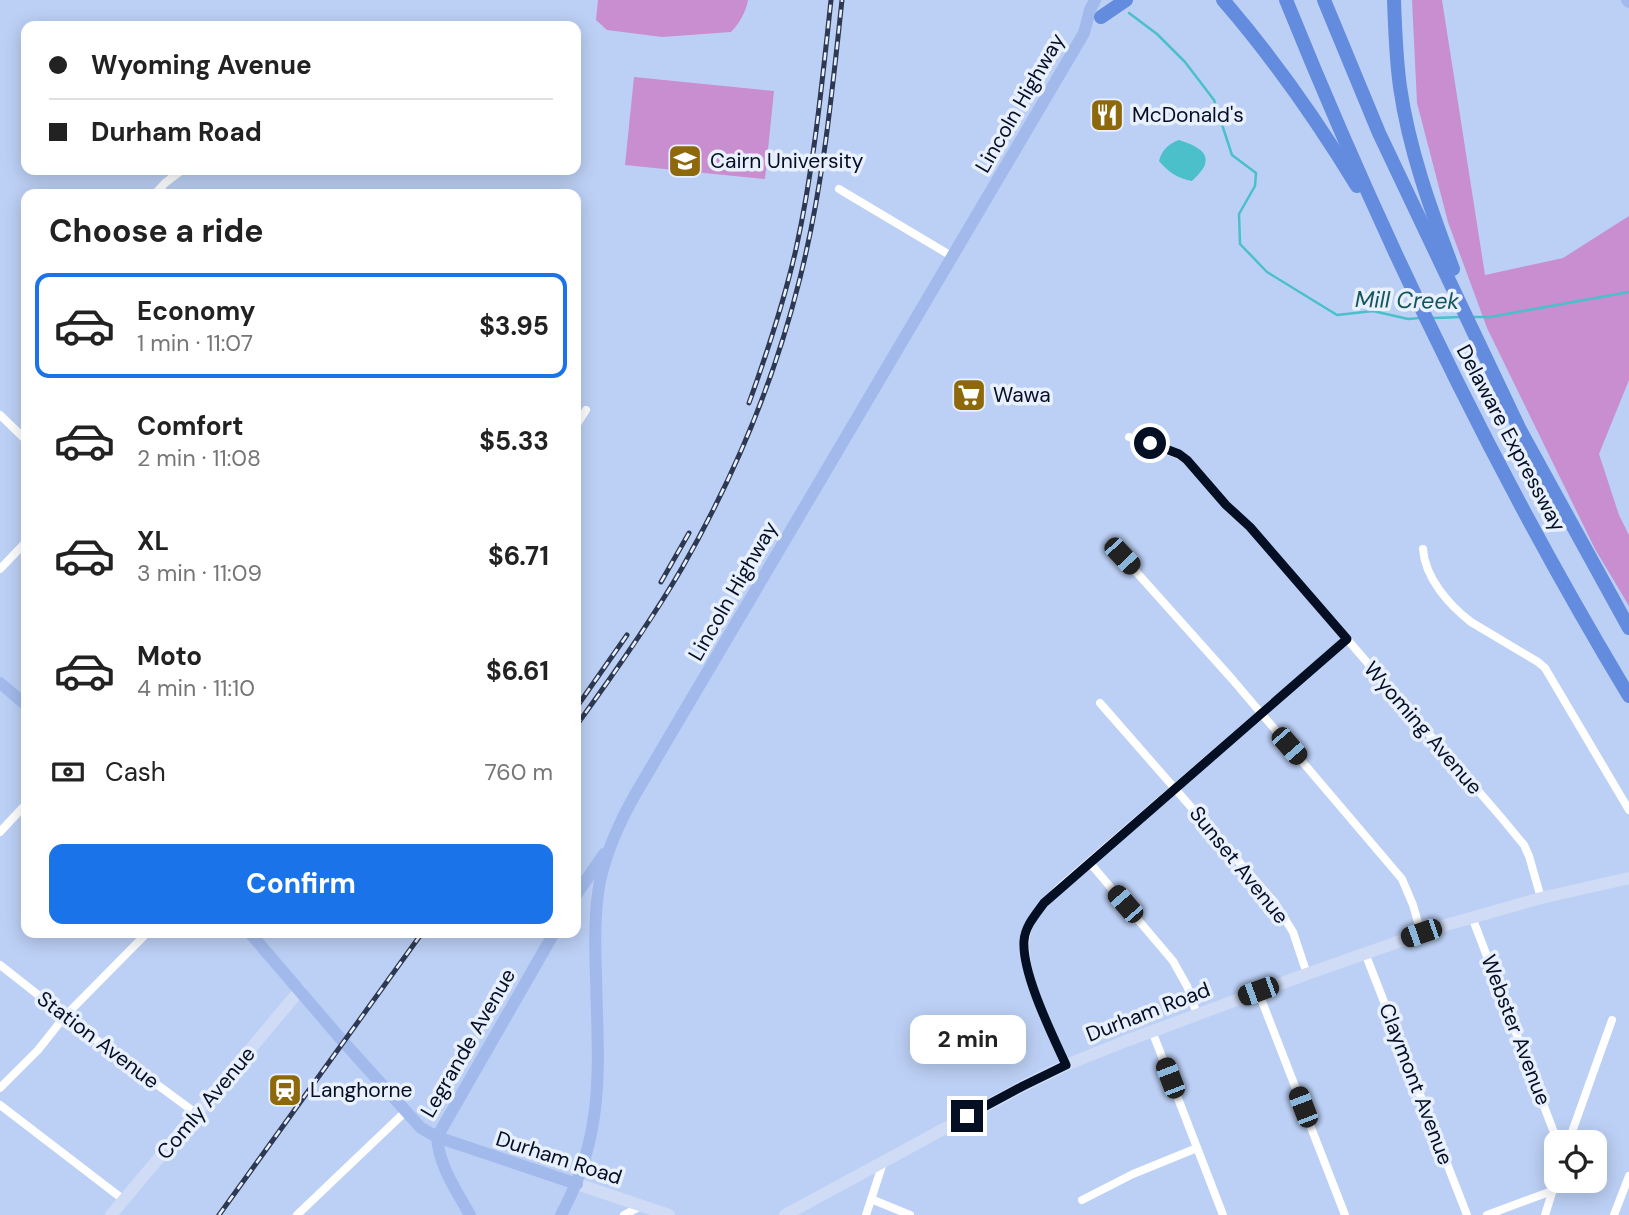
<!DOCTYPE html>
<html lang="en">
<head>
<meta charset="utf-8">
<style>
	:root { --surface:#fff; --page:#f6f6f6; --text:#222; --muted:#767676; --line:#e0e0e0; --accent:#1a73e8 }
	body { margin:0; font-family:"DM Sans",sans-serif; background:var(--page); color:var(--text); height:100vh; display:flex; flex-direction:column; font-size:26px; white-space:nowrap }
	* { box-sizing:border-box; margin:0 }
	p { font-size:23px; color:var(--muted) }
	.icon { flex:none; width:38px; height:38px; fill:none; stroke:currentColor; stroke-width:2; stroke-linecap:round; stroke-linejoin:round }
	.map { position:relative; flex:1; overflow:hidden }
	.panel { position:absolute; left:21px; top:189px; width:560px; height:749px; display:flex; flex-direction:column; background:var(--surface); border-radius:14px; box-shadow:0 4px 18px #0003 }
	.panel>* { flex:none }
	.guide { position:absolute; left:21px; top:21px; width:560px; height:154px; border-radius:14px; box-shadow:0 4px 18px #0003; display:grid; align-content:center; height:154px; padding:0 28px; background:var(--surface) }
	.buttons { position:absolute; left:1544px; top:1130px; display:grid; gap:14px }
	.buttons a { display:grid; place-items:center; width:63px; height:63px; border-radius:14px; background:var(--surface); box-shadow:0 4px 18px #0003; font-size:35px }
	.end { position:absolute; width:32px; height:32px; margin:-16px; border:9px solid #050f24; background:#fff; box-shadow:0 0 0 4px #fff }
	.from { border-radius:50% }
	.bubble { position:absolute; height:49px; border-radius:14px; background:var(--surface); box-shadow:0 4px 18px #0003; font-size:23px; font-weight:700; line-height:49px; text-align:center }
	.car { position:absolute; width:21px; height:42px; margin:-21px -10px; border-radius:9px; box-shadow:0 0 5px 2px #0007; background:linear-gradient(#222 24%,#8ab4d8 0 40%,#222 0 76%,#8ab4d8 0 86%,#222 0) }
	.guide b { display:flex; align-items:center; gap:24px; height:66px; font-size:26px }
	.guide b+b { border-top:2px solid var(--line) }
	.guide i { width:18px; height:18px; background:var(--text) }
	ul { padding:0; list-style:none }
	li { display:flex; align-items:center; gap:21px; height:105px; margin:0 14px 10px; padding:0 14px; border:4px solid transparent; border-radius:14px }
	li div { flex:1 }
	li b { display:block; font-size:26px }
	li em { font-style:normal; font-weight:700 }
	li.selected { border-color:var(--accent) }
	li>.icon { width:63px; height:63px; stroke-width:1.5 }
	h2 { padding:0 28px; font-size:32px; line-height:84px }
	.pay { display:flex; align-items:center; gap:18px; height:77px; padding:0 28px; font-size:26px }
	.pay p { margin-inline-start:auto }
	.action { display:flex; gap:14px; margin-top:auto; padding:14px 28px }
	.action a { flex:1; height:80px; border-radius:14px; background:var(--accent); color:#fff; font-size:28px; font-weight:700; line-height:80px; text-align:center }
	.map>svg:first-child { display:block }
	.green { fill:#c98ecf }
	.water { fill:#4bbfca }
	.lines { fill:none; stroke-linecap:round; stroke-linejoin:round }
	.stream { stroke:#4bbfca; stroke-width:2.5 }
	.street { stroke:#fff; stroke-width:8 }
	.secondary { stroke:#d0dcf5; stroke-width:12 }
	.primary { stroke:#a2baeb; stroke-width:12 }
	.highway { stroke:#648cde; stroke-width:14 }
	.rail-casing { stroke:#2d3952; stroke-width:5 }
	.rail { stroke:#e9f0fd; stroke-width:2.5; stroke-dasharray:8; stroke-linecap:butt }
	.route { stroke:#050f24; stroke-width:9 }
	.labels { text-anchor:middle; stroke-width:7; stroke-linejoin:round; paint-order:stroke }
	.street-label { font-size:21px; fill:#050f24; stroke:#e9f0fd }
	.poi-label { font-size:21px; fill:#050f24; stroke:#e9f0fd; text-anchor:start }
	.water-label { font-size:23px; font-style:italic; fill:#12565b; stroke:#e9f0fd }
</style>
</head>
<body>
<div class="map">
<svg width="1629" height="1215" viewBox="0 0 1629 1215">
	<rect width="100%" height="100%" fill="#bcd0f5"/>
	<g class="green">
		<path d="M598 0H748C746 12 739 24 731 32L662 37 607 30 596 20Z"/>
		<polygon points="1412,0 1442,0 1485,275 1563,258 1629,216 1629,380 1599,454 1619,515 1629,535 1629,606 1595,549 1487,328 1448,222 1417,103"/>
		<polygon points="634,77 774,91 765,179 625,165"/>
	</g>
	<path class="water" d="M1179 140C1190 144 1212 150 1204 167 1201 172 1196 177 1192 181 1179 179 1168 172 1159 161 1162 150 1168 144 1179 140Z"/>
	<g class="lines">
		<g class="stream">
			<polyline points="1129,13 1157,34 1185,62 1214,100 1232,155 1256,173 1255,186 1239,214 1240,244 1267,272 1337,315 1373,311 1408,319 1420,318"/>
			<polyline points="1472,317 1490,317 1629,292"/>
			<polyline points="1433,318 1462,317"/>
		</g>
		<g class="street">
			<polyline points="839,189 953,257"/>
			<polyline points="155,194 165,183 182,170"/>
			<polyline points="0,415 26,440"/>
			<polyline points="576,426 586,410"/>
			<polyline points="1129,437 1179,455 1187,460 1226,505 1250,527 1500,816 1524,845 1529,856 1541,898"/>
			<path d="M1423 549C1425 578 1449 605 1471 622L1538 662 1545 668 1629 810"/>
			<polyline points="1122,556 1232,679 1402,879 1413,905 1421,933"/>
			<polyline points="0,569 26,542"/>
			<polyline points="1100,703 1275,903 1293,932 1307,974"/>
			<polyline points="0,832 26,804"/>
			<polyline points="1090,863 1173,961 1187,986 1197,1014"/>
			<polyline points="1472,917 1558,1143"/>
			<polyline points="1365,953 1467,1215"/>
			<polyline points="0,965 79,1027 197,1114"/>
			<polyline points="1258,991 1345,1215"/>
			<polyline points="1152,1031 1223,1215"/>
			<path d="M1066 1065C1052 1033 1016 964 1027 931 1032 914 1047 901 1059 888L1347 639"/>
			<polyline points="0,1088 38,1050 65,1016 147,933"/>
			<polyline points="0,1105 124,1200"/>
			<polyline points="1568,1143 1612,1020"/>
			<polyline points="871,1199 910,1215"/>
			<polyline points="1082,1200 1133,1174 1197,1148"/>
			<polyline points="297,1215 405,1112"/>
			<polyline points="624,1215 641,1206"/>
			<polyline points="866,1215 883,1163"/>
			<polyline points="1487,1215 1552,1191"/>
			<polyline points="1545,1215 1556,1180"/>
			<polyline points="1614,1215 1629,1176"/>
		</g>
		<g class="secondary">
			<polyline points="577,1184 669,1215"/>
			<polyline points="111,1215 300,990"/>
			<polyline points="785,1215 1023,1086 1066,1065 1126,1041 1307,974 1446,925 1541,898 1629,878"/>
		</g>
		<g class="primary">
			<polyline points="1627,0 1629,2"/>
			<polyline points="0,683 26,705"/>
			<polyline points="576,895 604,854"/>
			<polyline points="250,933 340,1038 421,1128 437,1137 577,1184"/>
			<polyline points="437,1137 554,933"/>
			<path d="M437 1137C439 1166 456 1190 470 1215"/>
			<path d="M561 1215C606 1132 598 1067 596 977 595 945 594 913 600 881 607 849 620 821 636 793L1084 33 1090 10 1095 0"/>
		</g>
		<g class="highway">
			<path d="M1223 0C1275 60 1316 119 1357 186"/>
			<path d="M1286 0C1383 240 1496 475 1629 696"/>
			<polyline points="1324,0 1379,133 1520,430 1629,628"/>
			<path d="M1394 0C1395 29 1396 58 1400 87 1409 150 1431 210 1453 269"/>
			<polyline points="1101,17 1126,0"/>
		</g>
		<g class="rail-casing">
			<g id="rail">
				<path d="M749 403C767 353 784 302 796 249 814 167 822 83 831 0"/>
				<polyline points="661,582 689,533"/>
				<polyline points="576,708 627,635"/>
				<path d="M576 726C613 675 650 623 682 568 734 477 775 379 800 278 823 187 832 93 842 0"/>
				<polyline points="219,1215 422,933"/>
			</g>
		</g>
		<use href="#rail" class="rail"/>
	</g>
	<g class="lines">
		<path class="route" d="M967 1116 1023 1086 1066 1065C1052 1034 1022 974 1024 941 1025 926 1036 914 1044 903L1347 639 1250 527 1226 505 1187 460 1179 454 1150 443"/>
	</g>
	<defs>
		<g id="restaurant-square" transform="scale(1.75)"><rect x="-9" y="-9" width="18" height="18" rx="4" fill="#8e690c" stroke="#e9f0fd"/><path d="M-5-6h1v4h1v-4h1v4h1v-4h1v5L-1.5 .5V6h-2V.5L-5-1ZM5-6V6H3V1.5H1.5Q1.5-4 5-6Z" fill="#fff"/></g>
		<g id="university-square" transform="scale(1.75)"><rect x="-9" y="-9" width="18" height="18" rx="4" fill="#8e690c" stroke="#e9f0fd"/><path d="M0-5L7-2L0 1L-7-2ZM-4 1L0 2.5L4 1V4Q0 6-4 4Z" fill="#fff"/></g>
		<g id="supermarket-square" transform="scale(1.75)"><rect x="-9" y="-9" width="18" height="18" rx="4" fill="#8e690c" stroke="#e9f0fd"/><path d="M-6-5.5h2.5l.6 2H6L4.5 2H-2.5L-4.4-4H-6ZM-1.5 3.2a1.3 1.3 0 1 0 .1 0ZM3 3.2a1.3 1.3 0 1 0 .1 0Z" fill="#fff"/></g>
		<g id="station-square" transform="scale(1.75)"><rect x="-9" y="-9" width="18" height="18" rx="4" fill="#8e690c" stroke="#e9f0fd"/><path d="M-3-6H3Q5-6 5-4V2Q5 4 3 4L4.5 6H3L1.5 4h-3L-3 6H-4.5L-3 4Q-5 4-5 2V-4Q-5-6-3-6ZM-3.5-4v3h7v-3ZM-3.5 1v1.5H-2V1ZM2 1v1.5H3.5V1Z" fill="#fff"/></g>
	</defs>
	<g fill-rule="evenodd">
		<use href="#restaurant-square" x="1107" y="115"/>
		<use href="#university-square" x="685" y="161"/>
		<use href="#supermarket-square" x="969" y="395"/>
		<use href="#station-square" x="285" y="1090"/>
	</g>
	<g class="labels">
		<g class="street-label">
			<text transform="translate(1020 103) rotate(-60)" y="7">Lincoln Highway</text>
			<text transform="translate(1511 438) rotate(62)" y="7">Delaware Expressway</text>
			<text transform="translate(733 591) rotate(-60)" y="7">Lincoln Highway</text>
			<text transform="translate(1423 728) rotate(49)" y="7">Wyoming Avenue</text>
			<text transform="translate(1239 865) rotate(51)" y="7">Sunset Avenue</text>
			<text transform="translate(1148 1012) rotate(-21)" y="7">Durham Road</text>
			<text transform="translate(1516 1030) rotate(69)" y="7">Webster Avenue</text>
			<text transform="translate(98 1040) rotate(37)" y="7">Station Avenue</text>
			<text transform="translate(468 1043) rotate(-60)" y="7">Legrande Avenue</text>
			<text transform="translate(1416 1084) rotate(69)" y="7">Claymont Avenue</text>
			<text transform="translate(206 1103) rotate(-50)" y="7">Comly Avenue</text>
			<text transform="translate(559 1158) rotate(18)" y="7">Durham Road</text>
		</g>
		<g class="poi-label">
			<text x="1132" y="122">McDonald's</text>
			<text x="710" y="168">Cairn University</text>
			<text x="993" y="402">Wawa</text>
			<text x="310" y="1097">Langhorne</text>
		</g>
		<g class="water-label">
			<text transform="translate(1407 300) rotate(1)" y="8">Mill Creek</text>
		</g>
	</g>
</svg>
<div class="buttons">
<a><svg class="icon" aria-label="locate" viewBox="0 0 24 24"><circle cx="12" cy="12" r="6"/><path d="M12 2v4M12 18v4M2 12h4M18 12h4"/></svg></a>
</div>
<i class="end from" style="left:1150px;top:443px"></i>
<i class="end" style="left:967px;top:1116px"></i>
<div class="bubble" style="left:910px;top:1015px;width:116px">2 min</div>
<i class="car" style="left:1122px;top:556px;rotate:137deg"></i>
<i class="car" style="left:1289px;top:746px;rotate:139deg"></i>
<i class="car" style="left:1125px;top:904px;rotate:319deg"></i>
<i class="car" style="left:1421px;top:933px;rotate:251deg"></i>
<i class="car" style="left:1258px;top:991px;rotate:250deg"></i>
<i class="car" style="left:1170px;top:1078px;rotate:339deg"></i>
<i class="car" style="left:1303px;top:1107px;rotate:339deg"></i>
<div class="guide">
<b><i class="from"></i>Wyoming Avenue</b>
<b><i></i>Durham Road</b>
</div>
<section class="panel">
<h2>Choose a ride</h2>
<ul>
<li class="selected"><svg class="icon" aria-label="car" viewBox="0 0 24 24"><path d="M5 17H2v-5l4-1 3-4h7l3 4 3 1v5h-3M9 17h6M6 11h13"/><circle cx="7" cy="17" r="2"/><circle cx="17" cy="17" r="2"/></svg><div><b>Economy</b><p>1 min · 11:07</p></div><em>$3.95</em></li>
<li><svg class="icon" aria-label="car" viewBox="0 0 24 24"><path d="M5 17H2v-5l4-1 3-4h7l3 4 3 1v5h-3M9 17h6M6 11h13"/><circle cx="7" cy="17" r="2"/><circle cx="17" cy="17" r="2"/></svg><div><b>Comfort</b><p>2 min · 11:08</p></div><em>$5.33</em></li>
<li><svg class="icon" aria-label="car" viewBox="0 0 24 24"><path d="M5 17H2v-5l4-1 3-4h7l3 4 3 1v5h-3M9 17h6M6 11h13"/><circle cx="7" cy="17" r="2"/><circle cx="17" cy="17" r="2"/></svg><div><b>XL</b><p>3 min · 11:09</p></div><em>$6.71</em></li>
<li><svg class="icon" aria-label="car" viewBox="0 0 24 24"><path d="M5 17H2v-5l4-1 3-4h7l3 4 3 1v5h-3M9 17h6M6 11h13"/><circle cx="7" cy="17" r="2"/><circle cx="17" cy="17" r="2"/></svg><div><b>Moto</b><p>4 min · 11:10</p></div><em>$6.61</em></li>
</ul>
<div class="pay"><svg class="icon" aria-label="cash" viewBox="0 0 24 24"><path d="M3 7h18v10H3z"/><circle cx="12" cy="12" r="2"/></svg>Cash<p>760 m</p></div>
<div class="action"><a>Confirm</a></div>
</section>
</div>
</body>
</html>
